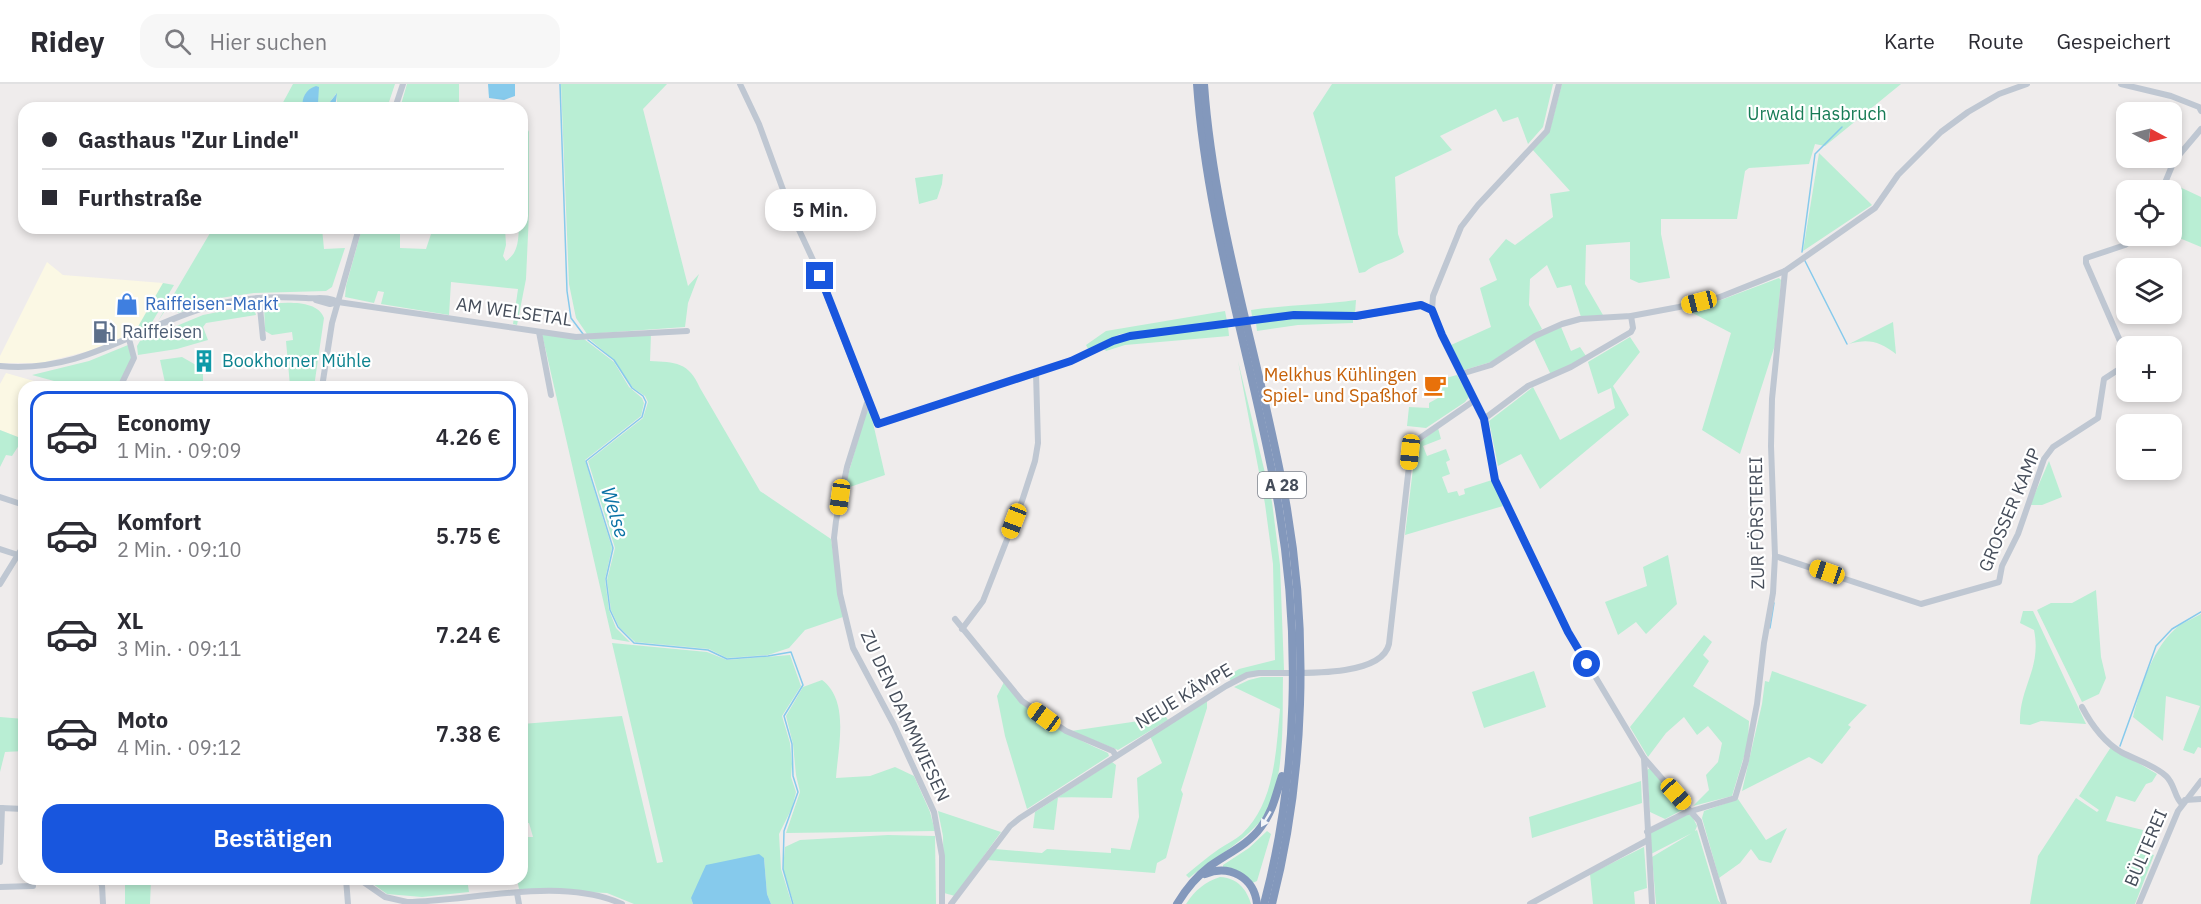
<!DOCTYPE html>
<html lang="de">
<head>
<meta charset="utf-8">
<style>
	:root { --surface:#fff; --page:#f7f7f7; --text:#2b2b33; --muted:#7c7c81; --line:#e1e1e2; --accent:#1856de }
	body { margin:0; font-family:"IBM Plex Sans",sans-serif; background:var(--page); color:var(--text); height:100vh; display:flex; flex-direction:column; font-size:22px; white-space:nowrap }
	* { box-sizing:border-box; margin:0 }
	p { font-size:20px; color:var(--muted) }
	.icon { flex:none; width:33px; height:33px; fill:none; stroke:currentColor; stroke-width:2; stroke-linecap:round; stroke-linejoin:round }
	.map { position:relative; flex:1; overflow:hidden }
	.panel { position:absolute; left:18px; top:297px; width:510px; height:504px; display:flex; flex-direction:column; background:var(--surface); border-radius:18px; box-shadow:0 3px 9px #0003 }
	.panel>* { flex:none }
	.top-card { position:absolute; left:18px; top:18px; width:510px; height:132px; border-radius:18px; box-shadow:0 3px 9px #0003; display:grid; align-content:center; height:132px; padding:0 24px; background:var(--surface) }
	.needle { width:39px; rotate:97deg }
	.buttons { position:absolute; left:2116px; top:18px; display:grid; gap:12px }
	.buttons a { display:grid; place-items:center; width:66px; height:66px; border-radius:12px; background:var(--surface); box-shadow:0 3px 9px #0003; font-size:30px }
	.end { position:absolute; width:27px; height:27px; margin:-14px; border:8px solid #1856de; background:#fff; box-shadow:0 0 0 3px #fff }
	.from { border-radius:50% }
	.bubble { position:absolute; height:42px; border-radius:18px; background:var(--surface); box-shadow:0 3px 9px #0003; font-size:20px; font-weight:600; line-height:42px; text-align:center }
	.car { position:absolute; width:18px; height:36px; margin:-18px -9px; border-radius:8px; box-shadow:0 0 4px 2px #0007; background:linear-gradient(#f5c518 24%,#345 0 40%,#f5c518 0 76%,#345 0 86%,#f5c518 0) }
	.top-card b { display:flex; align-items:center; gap:21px; height:57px; font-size:22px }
	.top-card b+b { border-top:2px solid var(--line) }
	.top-card i { width:15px; height:15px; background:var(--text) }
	ul { padding:10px 0 0; list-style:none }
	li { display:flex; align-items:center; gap:18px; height:90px; margin:0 12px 9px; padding:0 12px; border:3px solid transparent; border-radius:18px }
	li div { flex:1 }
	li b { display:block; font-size:22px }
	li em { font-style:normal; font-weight:600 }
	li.active { border-color:var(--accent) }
	li>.icon { width:54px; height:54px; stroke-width:1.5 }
	.button { display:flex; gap:12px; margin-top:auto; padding:12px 24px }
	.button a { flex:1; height:69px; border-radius:18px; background:var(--accent); color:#fff; font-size:24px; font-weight:600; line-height:69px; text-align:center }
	header { display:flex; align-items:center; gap:36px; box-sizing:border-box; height:84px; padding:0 30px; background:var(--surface); border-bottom:2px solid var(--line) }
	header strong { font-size:28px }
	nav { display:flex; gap:33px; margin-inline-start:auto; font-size:21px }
	.search { width:420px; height:54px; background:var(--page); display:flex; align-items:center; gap:15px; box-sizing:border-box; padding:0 21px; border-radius:18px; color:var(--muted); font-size:22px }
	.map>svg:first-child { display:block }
	.commercial { fill:#fbf8e4 }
	.green { fill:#b9eed4 }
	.water { fill:#86caec }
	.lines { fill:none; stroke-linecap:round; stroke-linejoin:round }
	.stream { stroke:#86caec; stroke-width:1.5 }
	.minor { stroke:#bfc7d2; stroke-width:6 }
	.highway { stroke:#8398bc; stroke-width:8 }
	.oneway { fill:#f3f5f8 }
	.route { stroke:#1856de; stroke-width:8 }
	.labels { text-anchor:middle; stroke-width:4.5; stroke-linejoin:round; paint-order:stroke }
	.shield { fill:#fff; stroke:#7d828c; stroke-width:1.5 }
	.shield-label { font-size:16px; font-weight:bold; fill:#454d5a }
	.park-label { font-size:18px; fill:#167b55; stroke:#fff }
	.shop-label { font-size:18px; fill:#366cbe; stroke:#fff; text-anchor:start }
	.street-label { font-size:18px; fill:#454d5a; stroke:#fff }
	.service-label { font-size:18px; fill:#4e5e75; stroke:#fff; text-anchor:start }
	.culture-label { font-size:18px; fill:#0d838f; stroke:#fff; text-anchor:start }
	.food-label { font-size:18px; fill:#c56008; stroke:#fff; text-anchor:end }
	.water-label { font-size:20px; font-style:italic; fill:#0b73a6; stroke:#fff }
</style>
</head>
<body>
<header>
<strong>Ridey</strong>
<div class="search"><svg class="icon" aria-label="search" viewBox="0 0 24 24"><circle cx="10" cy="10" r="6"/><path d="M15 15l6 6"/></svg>Hier suchen</div>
<nav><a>Karte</a><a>Route</a><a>Gespeichert</a></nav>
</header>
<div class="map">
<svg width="2201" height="820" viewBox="0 0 2201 820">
	<rect width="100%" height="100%" fill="#efecec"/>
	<g class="commercial">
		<polygon points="47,178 63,191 163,199 135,248 89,267 41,279 0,279 0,272"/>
		<polygon points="6,289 55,303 24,303 23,355 0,346 0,300"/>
	</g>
	<g class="green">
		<polygon points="293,0 395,0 387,24 335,24 337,18 336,10 326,23 318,19 318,13 302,19 303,24 280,24"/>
		<polygon points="407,0 459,0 459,22 400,24"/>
		<polygon points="561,0 667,0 643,25 688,202 699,190 688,219 685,243 587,250 576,234 569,200"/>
		<path d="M1332 0H1553L1543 43 1528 60 1518 33 1503 38 1496 25 1440 52 1452 66 1395 93 1398 150 1404 168C1391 178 1376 178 1365 188L1359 189 1313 29Z"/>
		<polygon points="1562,0 1901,0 1825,62 1815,60 1809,80 1749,84 1745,87 1737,135 1661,135 1661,150 1670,194 1639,199 1630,195 1630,158 1586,161 1585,200 1603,231 1581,233 1571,201 1557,204 1547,181 1530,195 1529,221 1542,245 1491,278 1464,286 1451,261 1491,243 1480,204 1497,196 1489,175 1506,155 1515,161 1553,133 1550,110 1570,107 1532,65 1550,45"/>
		<path d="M529 46V129L526 195 517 241 513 240 518 205 451 198 449 231 381 220 384 208 378 207 374 219 345 213 346 202 362 144H400V164L426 165 433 144H505L506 161 503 172 506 177C518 169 518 158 519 144H522C522 117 515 68 529 46Z"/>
		<polygon points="1819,69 1872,121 1803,167"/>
		<polygon points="943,90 942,100 937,115 919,120 915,94"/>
		<polygon points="2169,98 2201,113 2201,163 2172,151 2172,106 2165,106"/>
		<polygon points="213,144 322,144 324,165 345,164 332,203 326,207 254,209 220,214 178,229 173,215 158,237"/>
		<polygon points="1779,194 1781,196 1775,261 1740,370 1702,346 1731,249 1685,225 1721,216"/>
		<polygon points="163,199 174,201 151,240 135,248"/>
		<path d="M1356 216 1355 230 1295 228 1252 232 1251 226C1286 221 1320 221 1356 216Z"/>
		<path d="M264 220C281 219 317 214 324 234L314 303H288L290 302 286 257 293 256 292 248 272 251 265 247Z"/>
		<polygon points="253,221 256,231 206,239 203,243 208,256 177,265 138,271 137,262 140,257 203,231"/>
		<polygon points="1225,227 1227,237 1120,250 1088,265 1086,261 1106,247"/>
		<polygon points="1297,234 1353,234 1353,239 1298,241 1257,247 1256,239"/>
		<path d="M1893 238 1896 270C1880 258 1869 254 1849 260Z"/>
		<polygon points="1228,242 1229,252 1125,261 1106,267 1104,265 1106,261 1133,254"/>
		<polygon points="1561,243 1571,267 1580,263 1586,272 1551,291 1534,255"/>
		<polygon points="542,250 584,255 614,278 629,303 642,314 644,319 641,332 585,376 612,464 605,495 609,526 616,544 630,558 612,555"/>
		<path d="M651 250 650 277C675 278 689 278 700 304L760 407 831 455 843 533 805 546 789 564 768 571 727 574 709 565 635 558 619 543 611 526 607 496 615 464 588 377 643 334 648 318 645 312 633 304 614 276 587 253Z"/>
		<polygon points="1630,253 1640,268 1613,302 1629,331 1540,405 1521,370 1498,382 1489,337 1533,303 1560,356 1615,324 1611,304 1598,310 1588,278"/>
		<polygon points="128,261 133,276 119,303 76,303 32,291 89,277"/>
		<polygon points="182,273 203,285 203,303 166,303 160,276"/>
		<polygon points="1238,277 1272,418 1280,481 1284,586 1231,597 1228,592 1239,585 1275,576 1273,480 1265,420"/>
		<polygon points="1457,291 1469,313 1465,318 1426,344 1407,342 1409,323 1429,324 1429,319 1438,314 1442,295"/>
		<polygon points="870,326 885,391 844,405 866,328"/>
		<polygon points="1438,344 1441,355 1423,362 1427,372 1446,365 1450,376 1446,378 1450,390 1442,393 1448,409 1457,407 1459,412 1465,410 1464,405 1492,396 1503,422 1405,451 1415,368 1419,359"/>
		<polygon points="0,346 23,355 12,372 6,371 0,383"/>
		<polygon points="2049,377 2062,413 2042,421 2030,421"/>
		<polygon points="1668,471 1677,520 1646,550 1636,538 1618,551 1605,518 1647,502 1643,483"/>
		<polygon points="2096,506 2101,573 2106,594 2099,610 2082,618 2037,526 2051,519 2072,519"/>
		<path d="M2023 527H2033L2086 640 2041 637 2030 641 2020 640C2019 602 2042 585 2034 546L2020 539Z"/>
		<path d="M2201 530V664L2198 663 2194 670 2183 666 2200 622 2166 612 2163 657 2133 633C2141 602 2153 561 2180 541 2187 537 2194 534 2201 530Z"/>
		<polygon points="1704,551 1712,558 1703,571 1709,577 1693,602 1749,637 1748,659 1732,712 1693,722 1709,706 1706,691 1718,678 1722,659 1708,642 1697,651 1684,633 1666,649 1648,673 1630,643"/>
		<polygon points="612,559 707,568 727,576 790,571 801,602 782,632 790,659 792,680 791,693 796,708 792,724 779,750 781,785 792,820 771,820 767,810 764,774 691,814 693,820 634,820 607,809 519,805 517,795 522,795 522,753 533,753 529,739 522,740 522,640 622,632 657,779 663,778"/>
		<polygon points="1534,587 1546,623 1484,644 1472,608"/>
		<polygon points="1772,587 1867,621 1848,641 1851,643 1822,680 1809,673 1742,707 1762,620 1765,597 1769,598"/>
		<path d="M1261 593H1283C1282 633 1287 708 1258 740 1238 762 1211 775 1189 794L1186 791C1197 782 1207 773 1219 765 1226 760 1235 756 1242 750 1275 719 1276 667 1280 625L1234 603 1249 596Z"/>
		<path d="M822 596C850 617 838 663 836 694L870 692 895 683 914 692 930 728 935 747 786 749 800 708 796 691 793 660 786 632 803 603Z"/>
		<path d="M1004 598C1032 633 1068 651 1108 669L1109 672 1027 725 1005 652 997 612Z"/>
		<polygon points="1207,616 1207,624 1181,706 1183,710 1166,774 1157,779 1155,789 987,776 995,765 1042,769 1047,765 1111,769 1111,764 1130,766 1139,733 1137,694 1162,679 1150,652"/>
		<polygon points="0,633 24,635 24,667 5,668 0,688"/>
		<polygon points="1166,633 1168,636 1118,666 1071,647"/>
		<polygon points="2111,663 2157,690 2152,698 2146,700 2135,718 2116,712 2106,737 2143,746 2138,766 2154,771 2135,820 2030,820 2038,772 2076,714 2097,728 2099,726 2079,712"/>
		<polygon points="1112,678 1116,681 1112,714 1058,713 1054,746 1033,744 1035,728"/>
		<polygon points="1650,684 1684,725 1665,735 1650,728 1647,686"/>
		<polygon points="1641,697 1642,719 1532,754 1529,733"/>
		<polygon points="1738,715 1766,756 1787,744 1771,779 1759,776 1751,765 1740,779 1719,794 1702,734 1704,727"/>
		<polygon points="938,727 1001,748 955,812 944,809 943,752"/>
		<polygon points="1688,730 1692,732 1697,742 1695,747 1697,746 1718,816 1721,820 1656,820 1652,773 1692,749 1651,770 1650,748"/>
		<polygon points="1267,747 1271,750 1257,797 1250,800 1223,784 1223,781 1249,764"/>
		<polygon points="888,751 935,752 936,820 794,820 783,785 785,763 800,756"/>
		<polygon points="1644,763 1647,804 1634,808 1635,820 1593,820 1590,790"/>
		<path d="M1220 793C1237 794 1246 804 1251 820H1186C1195 806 1205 798 1220 793Z"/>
		<polygon points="125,795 151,795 150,820 125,820"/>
		<polygon points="366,795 467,795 469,808 422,813 387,810"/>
	</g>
	<g class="water">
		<polygon points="488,0 515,0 515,12 504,16 489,14"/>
		<path d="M316 2 319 3 318 19 326 23 337 9 335 24H303C301 14 306 5 316 2Z"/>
		<polygon points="759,770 764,774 767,810 771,820 693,820 691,814 706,781"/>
	</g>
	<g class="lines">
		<g class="stream">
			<polyline points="560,0 567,207 571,234 583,250"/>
			<polyline points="1802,168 1815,70 1842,43"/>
			<polyline points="1804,175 1847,260"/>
			<polyline points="588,256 614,276 632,304 643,312 646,318 642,333 586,377 613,464 606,495 610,526 618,543 634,559 708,566 727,575 768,572 791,568 803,601 784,632 792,660 793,692 798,708 784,747 783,785 793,820"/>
			<polyline points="1770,544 1774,519"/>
			<polyline points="2120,662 2156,562 2172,545 2201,528"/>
		</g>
		<g class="minor">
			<polyline points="740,0 759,40 793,133 813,176 877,340 1071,277 1113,257 1130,252 1294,231 1356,233 1421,221 1432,226"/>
			<polyline points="1559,0 1547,47 1478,121 1461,143 1433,212 1432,226 1442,251 1484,335 1495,396 1568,547 1644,674 1652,820"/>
			<polyline points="2121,0 2171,12 2199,23 2201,27"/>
			<polyline points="395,24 403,0"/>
			<polyline points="2162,106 2174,77 2201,45"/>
			<polyline points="259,214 263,254"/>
			<polyline points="316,216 330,220 338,218"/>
			<polyline points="539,248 551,311"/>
			<polyline points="2127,273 2086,179 2086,174 2125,161 2138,152"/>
			<path d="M0 282C83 290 136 243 210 222 242 213 274 212 306 214 317 215 328 212 338 218L576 253 687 247"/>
			<polyline points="1461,290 1491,281 1535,252 1562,240 1580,235 1631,232 1679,223 1720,213 1785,187 1875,124 1898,91 1941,48 1968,28 1999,10 2027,0"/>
			<polyline points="120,303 134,274 129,255"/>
			<polyline points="322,303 332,239 359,144"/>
			<polyline points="867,319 847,383 836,437 834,454 840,510 853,564 894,641 934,728 942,772 942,820"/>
			<polyline points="1484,335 1528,302 1571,283 1631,248 1633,244 1631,232"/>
			<polyline points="0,413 24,421"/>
			<polyline points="0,465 18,471"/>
			<polyline points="1775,472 1921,520 1999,498 2002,482 2018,450 2044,375 2053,363 2098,334 2104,295 2127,280"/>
			<polyline points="0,500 24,461"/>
			<polyline points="955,535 1022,617 1066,647 1113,667 1116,672"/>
			<polyline points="962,545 983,517 1022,417 1035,377 1038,359 1036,289"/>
			<path d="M2082 623C2091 640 2104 658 2121 668 2136 676 2154 681 2166 692 2175 700 2174 713 2182 720"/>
			<polyline points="1644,674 1699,737 1724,820"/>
			<polyline points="2185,716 2201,715"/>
			<polyline points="1,724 24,725"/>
			<polyline points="1647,748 1685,729 1735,714 1746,677 1757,620 1764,559 1773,509 1775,472 1771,362 1772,315 1785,187"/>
			<polyline points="0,778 2,724"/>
			<polyline points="98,795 102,801 103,820"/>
			<polyline points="346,795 348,820"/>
			<path d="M359 795 385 813 407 818C473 817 560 792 622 820"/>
			<polyline points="0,803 33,802"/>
			<polyline points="517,809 519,820"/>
			<path d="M951 820 1010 742 1020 734 1226 602 1247 591 1259 589C1288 588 1381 596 1389 560L1411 364 1420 354 1475 316"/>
			<polyline points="1530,820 1648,756"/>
			<polyline points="2139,820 2178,727 2201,697"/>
		</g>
		<g class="highway">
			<path d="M1197 0C1207 143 1253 278 1278 419 1301 549 1298 692 1264 820"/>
			<path d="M1204 0C1214 143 1261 278 1286 419 1309 549 1305 692 1272 820"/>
			<path d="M1205 790C1229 780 1254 793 1257 820"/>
			<path d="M1177 820C1186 805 1197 792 1210 782 1228 769 1248 761 1261 743 1273 727 1276 710 1282 692"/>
		</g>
	</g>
	<defs><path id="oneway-solid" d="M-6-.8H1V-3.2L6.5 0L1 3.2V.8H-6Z" transform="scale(1.5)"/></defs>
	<use class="oneway" href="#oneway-solid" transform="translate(1266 735) rotate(121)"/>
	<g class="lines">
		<polyline class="route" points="820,192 878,340 1071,277 1113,257 1130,252 1294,231 1356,232 1421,221 1432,226 1442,251 1484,335 1495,396 1568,548 1587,580"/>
	</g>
	<defs>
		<g id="shop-bare" transform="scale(1.8)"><path d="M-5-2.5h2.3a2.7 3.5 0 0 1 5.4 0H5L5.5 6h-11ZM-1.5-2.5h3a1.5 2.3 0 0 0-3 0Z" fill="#3f7fe0" stroke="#fff" stroke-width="2.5" paint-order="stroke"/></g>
		<g id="fuel-bare" transform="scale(1.8)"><path d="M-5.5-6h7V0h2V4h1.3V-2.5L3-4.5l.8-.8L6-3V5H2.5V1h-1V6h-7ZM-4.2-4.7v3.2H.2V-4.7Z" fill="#5c6f8a" stroke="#fff" stroke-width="2.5" paint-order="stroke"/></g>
		<g id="building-bare" transform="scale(1.8)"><path d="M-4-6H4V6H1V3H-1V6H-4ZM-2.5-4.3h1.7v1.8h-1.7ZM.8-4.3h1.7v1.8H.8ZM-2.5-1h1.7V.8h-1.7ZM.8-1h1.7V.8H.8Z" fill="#0f9aa8" stroke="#fff" stroke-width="2.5" paint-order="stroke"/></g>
		<g id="cafe-bare" transform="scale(1.8)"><path d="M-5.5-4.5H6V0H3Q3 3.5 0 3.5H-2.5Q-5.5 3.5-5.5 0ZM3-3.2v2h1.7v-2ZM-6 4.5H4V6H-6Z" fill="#e8710a" stroke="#fff" stroke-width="2.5" paint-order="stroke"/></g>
	</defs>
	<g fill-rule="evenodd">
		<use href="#shop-bare" x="127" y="220"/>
		<use href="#fuel-bare" x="104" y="248"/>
		<use href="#building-bare" x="204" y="277"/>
		<use href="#cafe-bare" x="1435" y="301"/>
	</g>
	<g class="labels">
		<rect class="shield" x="1258" y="388" width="48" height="26" rx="4.5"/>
		<g class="shield-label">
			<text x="1282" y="407">A 28</text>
		</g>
		<g class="park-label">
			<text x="1817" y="36">Urwald Hasbruch</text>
		</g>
		<g class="shop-label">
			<text x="145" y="226">Raiffeisen-Markt</text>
		</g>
		<g class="street-label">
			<text transform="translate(514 228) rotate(8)" y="6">AM WELSETAL</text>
			<text transform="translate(2010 426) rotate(-67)" y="6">GROSSER KAMP</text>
			<text transform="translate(1757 439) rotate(-91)" y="6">ZUR FÖRSTEREI</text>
			<text transform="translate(1184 612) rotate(-31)" y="6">NEUE KÄMPE</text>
			<text transform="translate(905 632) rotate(65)" y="6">ZU DEN DAMMWIESEN</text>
			<text transform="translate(2146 764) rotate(-67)" y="6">BÜLTEREI</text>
		</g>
		<g class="service-label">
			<text x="122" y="254">Raiffeisen</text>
		</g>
		<g class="culture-label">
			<text x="222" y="283">Bookhorner Mühle</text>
		</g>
		<g class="food-label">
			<text x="1417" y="297">Melkhus Kühlingen<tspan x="1417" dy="21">Spiel- und Spaßhof</tspan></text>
		</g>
		<g class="water-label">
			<text transform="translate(615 428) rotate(73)" y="7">Welse</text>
		</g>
	</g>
</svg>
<div class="buttons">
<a><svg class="needle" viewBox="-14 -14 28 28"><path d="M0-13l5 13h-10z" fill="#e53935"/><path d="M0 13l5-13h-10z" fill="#7c7c81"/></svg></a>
<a><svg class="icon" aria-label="locate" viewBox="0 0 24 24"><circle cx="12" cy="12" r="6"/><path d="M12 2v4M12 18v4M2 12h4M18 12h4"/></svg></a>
<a><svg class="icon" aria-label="layers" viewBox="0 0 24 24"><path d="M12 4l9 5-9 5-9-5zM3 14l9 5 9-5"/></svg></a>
<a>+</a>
<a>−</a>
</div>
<i class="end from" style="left:1587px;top:580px"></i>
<i class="end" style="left:820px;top:192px"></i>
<div class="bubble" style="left:765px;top:105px;width:111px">5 Min.</div>
<i class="car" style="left:1699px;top:218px;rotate:256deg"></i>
<i class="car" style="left:1410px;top:368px;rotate:186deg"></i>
<i class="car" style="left:840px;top:413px;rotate:188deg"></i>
<i class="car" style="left:1014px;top:437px;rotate:201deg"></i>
<i class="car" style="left:1827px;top:488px;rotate:289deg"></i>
<i class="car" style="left:1044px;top:633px;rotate:306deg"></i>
<i class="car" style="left:1676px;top:710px;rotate:138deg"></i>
<div class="top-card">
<b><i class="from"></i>Gasthaus &quot;Zur Linde&quot;</b>
<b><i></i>Furthstraße</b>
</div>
<section class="panel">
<ul>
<li class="active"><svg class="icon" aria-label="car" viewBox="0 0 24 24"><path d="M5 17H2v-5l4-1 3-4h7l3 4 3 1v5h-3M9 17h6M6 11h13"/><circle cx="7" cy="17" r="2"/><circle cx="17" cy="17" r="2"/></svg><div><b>Economy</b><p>1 Min. · 09:09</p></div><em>4.26 €</em></li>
<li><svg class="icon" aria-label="car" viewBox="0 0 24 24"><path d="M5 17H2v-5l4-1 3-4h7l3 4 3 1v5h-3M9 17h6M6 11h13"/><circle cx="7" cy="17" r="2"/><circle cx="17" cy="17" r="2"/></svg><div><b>Komfort</b><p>2 Min. · 09:10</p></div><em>5.75 €</em></li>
<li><svg class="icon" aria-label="car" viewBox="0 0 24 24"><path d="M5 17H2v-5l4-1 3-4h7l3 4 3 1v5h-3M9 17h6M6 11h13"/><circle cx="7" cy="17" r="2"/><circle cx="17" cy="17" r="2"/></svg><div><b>XL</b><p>3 Min. · 09:11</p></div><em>7.24 €</em></li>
<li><svg class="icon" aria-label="car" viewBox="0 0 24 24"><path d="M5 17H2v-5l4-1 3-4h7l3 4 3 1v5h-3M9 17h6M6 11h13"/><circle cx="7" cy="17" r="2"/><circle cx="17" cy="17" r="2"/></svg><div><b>Moto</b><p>4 Min. · 09:12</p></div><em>7.38 €</em></li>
</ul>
<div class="button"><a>Bestätigen</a></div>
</section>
</div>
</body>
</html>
